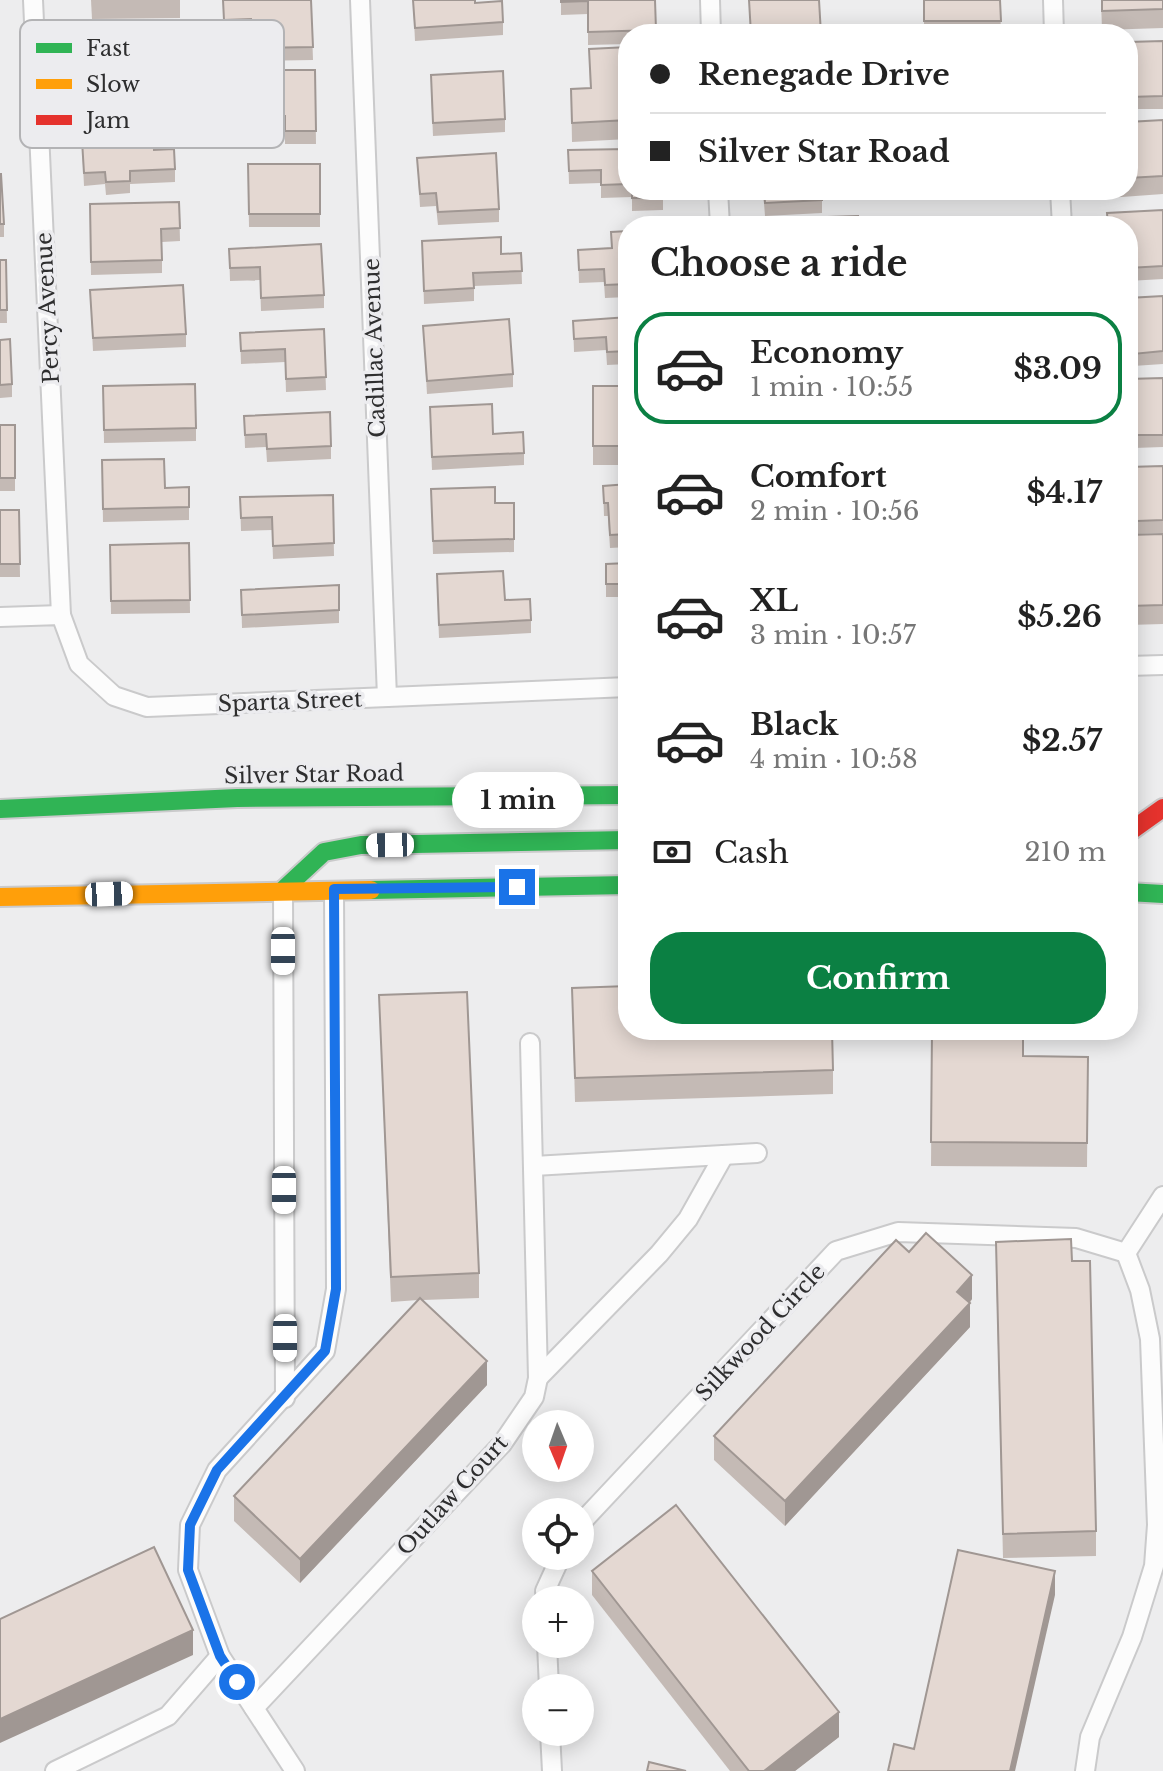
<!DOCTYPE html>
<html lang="en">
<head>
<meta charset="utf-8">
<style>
	:root { --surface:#fff; --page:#f6f6f6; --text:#222; --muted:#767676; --line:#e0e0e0; --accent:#0b8043 }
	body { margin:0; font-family:"Libre Baskerville",serif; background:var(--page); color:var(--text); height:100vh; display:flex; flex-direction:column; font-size:30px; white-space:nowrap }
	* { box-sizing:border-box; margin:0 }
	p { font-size:26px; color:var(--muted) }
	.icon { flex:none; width:44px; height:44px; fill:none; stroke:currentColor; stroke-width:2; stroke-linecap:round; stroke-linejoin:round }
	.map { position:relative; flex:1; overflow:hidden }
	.drawer { position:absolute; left:618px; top:216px; width:520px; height:824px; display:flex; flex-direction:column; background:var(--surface); border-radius:32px; box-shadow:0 4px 20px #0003 }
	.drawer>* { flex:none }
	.hud { position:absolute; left:618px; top:24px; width:520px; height:176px; border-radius:32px; box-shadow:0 4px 20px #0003; display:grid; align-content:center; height:176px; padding:0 32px; background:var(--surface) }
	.needle { width:52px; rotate:178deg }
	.buttons { position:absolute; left:522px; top:1410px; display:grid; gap:16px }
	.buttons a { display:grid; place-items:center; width:72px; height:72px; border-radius:50%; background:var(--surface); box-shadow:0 4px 20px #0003; font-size:40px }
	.end { position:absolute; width:36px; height:36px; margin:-18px; border:10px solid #1a73e8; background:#fff; box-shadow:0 0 0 4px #fff }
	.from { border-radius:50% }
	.bubble { position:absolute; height:56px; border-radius:28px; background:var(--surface); box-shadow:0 4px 20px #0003; font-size:26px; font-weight:800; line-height:56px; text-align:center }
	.car { position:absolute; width:24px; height:48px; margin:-24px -12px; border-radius:10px; box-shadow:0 0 6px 2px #0007; background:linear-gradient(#fff 24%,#345 0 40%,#fff 0 76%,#345 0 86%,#fff 0) }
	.hud b { display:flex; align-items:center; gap:28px; height:76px; font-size:30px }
	.hud b+b { border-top:2px solid var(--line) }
	.hud i { width:20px; height:20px; background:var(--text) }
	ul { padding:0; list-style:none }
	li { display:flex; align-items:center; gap:24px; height:112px; margin:0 16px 12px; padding:0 16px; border:4px solid transparent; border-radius:32px }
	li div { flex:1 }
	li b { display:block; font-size:30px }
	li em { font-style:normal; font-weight:800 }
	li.active { border-color:var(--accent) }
	li>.icon { width:72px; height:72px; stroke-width:1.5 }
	h2 { padding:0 32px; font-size:36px; line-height:96px }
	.pay { display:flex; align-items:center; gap:20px; height:88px; padding:0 32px; font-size:30px }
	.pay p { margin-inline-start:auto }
	.primary-button { display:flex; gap:16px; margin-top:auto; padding:16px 32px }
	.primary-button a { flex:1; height:92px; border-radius:32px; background:var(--accent); color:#fff; font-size:32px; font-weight:800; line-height:92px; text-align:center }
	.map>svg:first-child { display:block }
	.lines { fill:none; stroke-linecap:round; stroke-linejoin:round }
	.lane-casing { stroke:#cacacb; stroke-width:22 }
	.fast-casing { stroke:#cacacb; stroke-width:22 }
	.slow-casing { stroke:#cacacb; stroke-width:22 }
	.jam-casing { stroke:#cacacb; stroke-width:22 }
	.lane { stroke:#fcfcfc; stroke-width:18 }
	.fast { stroke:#30b455; stroke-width:18 }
	.slow { stroke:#ff9f0a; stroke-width:18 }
	.jam { stroke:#e5322d; stroke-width:18 }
	.wall { fill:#c4bab5 }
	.shaded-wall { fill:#a09793 }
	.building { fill:#e4d8d2; stroke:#a09793; stroke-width:2 }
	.route { stroke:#1a73e8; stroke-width:10 }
	.labels { text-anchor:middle; stroke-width:7; stroke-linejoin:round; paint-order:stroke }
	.street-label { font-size:22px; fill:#2e2e2f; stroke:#ececef }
	.key { fill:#ececef; stroke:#b3b3b5; stroke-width:2 }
	.key-label { font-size:22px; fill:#2e2e2f }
</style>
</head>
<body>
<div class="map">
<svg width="1163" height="1771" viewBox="0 0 1163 1771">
	<rect width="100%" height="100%" fill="#ededee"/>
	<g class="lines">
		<g class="lane-casing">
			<g id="lane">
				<polyline points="33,0 61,615"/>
				<polyline points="360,0 387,697"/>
				<polyline points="710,0 711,34"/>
				<polyline points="1053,0 1054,34"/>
				<polyline points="718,190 720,226"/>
				<polyline points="1060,190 1062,226"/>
				<polyline points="0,617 61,615 79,664 114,696 147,707 628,687"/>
				<polyline points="1128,666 1163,665"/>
				<polyline points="283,890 285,1398"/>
				<polyline points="534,1166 757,1153"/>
				<polyline points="1126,1253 1163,1196"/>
				<polyline points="538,1378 659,1254 688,1219 724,1155"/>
				<polyline points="580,1524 836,1251 898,1232 1076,1238 1126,1253"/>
				<polyline points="546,1600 545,1591 561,1556"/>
				<polyline points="547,1644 549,1688"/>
				<polyline points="254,1708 502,1444 534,1397 538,1378 530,1043"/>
				<polyline points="550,1732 552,1771"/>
				<polyline points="55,1771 168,1716 220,1656"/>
				<polyline points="295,1771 220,1656 188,1570 190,1525 217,1470 325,1351 336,1289 334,891"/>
				<polyline points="1085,1771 1090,1737 1132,1637 1154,1566 1157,1525 1150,1339 1140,1290 1126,1253"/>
			</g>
		</g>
		<g class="fast-casing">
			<g id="fast">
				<polyline points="0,809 237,798 628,795"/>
				<polyline points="283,890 324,852 361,845 628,840"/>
				<polyline points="371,890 628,885"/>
				<polyline points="1128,892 1163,894"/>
			</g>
		</g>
		<g class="slow-casing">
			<polyline id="slow" points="0,897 371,890"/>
		</g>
		<g class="jam-casing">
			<polyline id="jam" points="1128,833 1163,808"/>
		</g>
		<use href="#lane" class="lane"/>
		<use href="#fast" class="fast"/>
		<use href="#slow" class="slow"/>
		<use href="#jam" class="jam"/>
	</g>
	<g class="wall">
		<polygon points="91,0 180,0 180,18 92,19"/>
		<polygon points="223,0 311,0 313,60 252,61 251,32 224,33"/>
		<polygon points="413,0 475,3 503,22 503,35 415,41"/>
		<polygon points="561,0 655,0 656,34 628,34 628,44 588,45 588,14 561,15"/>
		<polygon points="924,0 1000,0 1001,34 924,34"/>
		<polygon points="1101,0 1163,0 1163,28 1102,30"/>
		<polygon points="80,39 153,64 171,84 171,97 83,102"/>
		<polygon points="1163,41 1163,109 1128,109 1128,42"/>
		<polygon points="628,47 628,139 572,142 571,89 590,88 589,49"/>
		<polygon points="230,70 315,70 316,144 285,144 285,129 248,129 248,115 230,115"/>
		<polygon points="431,88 505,119 505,132 433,136"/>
		<polygon points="1163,120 1163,194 1108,198 1107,190 1128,190 1128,122"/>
		<polygon points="81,124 154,150 175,169 175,182 130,184 130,193 106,195 105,184 84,186"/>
		<polygon points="628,149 628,190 663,190 663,210 632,211 632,197 601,198 601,183 569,184 568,150"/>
		<polygon points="417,158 499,209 499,222 438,225 436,206 420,207"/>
		<polygon points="248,164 320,164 320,227 249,227"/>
		<polygon points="0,174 4,224 4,237 0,237"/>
		<polygon points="763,190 855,190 855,193 822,195 822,213 765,216"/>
		<polygon points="948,190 1007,190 1007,196 948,197"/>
		<polygon points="179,202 180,241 162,242 162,273 91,275 90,204"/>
		<polygon points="1163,210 1163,279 1128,281 1128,226 1107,226 1107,213"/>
		<polygon points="628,231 628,297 605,298 604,282 579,283 578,250 611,248 611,232"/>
		<polygon points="422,241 501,254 521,253 522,284 474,286 474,301 424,304"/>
		<polygon points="229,249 324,295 324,308 261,311 260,280 230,281"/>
		<polygon points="0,260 6,260 7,323 0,323"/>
		<polygon points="90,290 186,334 186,347 93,351"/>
		<polygon points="1163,296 1163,364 1133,366 1131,346 1128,346 1128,298"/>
		<polygon points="628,317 628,364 607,365 606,350 574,352 573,321"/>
		<polygon points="423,326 513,374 513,387 427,394"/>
		<polygon points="324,329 326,390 286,392 285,362 241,364 240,333"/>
		<polygon points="0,340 12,384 12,397 0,398"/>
		<polygon points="1163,378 1163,447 1134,448 1133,430 1128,430 1128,379"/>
		<polygon points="103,386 196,428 196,441 104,443"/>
		<rect x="593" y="386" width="35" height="79"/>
		<polygon points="244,416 331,446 331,459 267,462 266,447 245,448"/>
		<polygon points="430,420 493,434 524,453 524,465 432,470"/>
		<rect x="0" y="425" width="15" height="66"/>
		<polygon points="102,460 165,488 189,487 189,520 103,522"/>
		<polygon points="1163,466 1163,533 1137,534 1136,516 1128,516 1128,467"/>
		<polygon points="628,484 628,547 610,548 608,516 604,516 603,486"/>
		<polygon points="431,489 495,503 514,503 514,552 433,554"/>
		<polygon points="333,495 334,556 273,559 272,530 241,531 240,497"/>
		<polygon points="0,510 19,510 20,577 0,577"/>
		<polygon points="1163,534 1163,624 1128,625 1128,535"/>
		<polygon points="189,543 190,613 111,614 110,545"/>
		<polygon points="628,563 628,634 621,635 620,597 606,597 606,564"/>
		<polygon points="339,585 339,623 242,628 241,590"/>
		<polygon points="437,587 505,600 531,620 531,633 439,638"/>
		<polygon points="572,988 833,1070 833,1094 575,1102"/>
		<polygon points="379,995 479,1273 479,1298 423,1300 487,1385 300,1583 234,1521 234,1496 418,1300 391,1302"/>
		<polygon points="932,1030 1023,1056 1088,1057 1087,1167 931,1166"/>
		<polygon points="909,1252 972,1299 970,1303 970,1327 785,1526 714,1460 714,1436"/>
		<polygon points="996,1266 1096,1531 1096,1556 1003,1558"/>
		<polygon points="592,1571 839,1737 795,1771 730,1771 592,1595"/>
	</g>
	<g class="shaded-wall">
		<polygon points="972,1275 972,1299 957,1316 957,1292"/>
		<polygon points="970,1303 970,1327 785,1526 785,1501"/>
		<polygon points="487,1361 487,1385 300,1583 300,1559"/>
		<polygon points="1055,1571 1055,1595 1015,1771 1010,1771"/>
		<polygon points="193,1630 193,1655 0,1743 0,1719"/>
		<polygon points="839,1712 839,1737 795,1771 764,1771"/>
	</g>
	<g class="building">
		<polygon points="223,0 311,0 313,47 252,48 251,19 224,20"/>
		<polygon points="413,0 475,0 475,3 502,1 503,22 415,28"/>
		<polygon points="561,0 655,0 656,30 588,32 588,1 561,2"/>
		<polygon points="749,0 819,0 821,34 751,34"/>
		<polygon points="924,0 1000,0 1001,21 924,21"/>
		<polygon points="1102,0 1163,0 1163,9 1102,11"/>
		<polygon points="1163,41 1163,96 1128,97 1128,42"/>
		<polygon points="628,47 628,120 572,123 571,89 591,88 589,49"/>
		<polygon points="230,70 315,70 316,131 285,131 285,116 248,116 248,102 230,102"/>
		<polygon points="503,71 505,119 433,123 431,75"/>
		<polygon points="153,120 154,150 174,149 175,169 130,171 130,181 106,182 105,172 84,173 81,124"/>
		<polygon points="1163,120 1163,176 1128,178 1128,122"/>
		<polygon points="628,149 628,184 601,185 601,170 569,171 568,150"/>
		<polygon points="496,153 499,209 438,212 436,193 420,194 417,158"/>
		<polygon points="248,164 320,164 320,214 249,214"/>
		<polygon points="0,174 1,174 4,224 0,224"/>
		<rect x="632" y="190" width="31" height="8"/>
		<polygon points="764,190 822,190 822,200 765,203"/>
		<polygon points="179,202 180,228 161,229 162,260 91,262 90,204"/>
		<polygon points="1163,210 1163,266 1128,268 1128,226 1108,226 1107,213"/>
		<polygon points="858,216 858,226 765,226 765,219"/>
		<polygon points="1012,220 1012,226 921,226 921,224"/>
		<polygon points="628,231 628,284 605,285 604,269 579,270 578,250 612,248 611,232"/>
		<polygon points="501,237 501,254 521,253 522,271 473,273 474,288 424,291 422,241"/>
		<polygon points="321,244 324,295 261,298 260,267 230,268 229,249"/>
		<polygon points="0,260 6,260 7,310 0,310"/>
		<polygon points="183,285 186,334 93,338 90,290"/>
		<polygon points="1163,296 1163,351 1133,354 1131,333 1128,333 1128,298"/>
		<polygon points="628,317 628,351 607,352 606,337 574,339 573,321"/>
		<polygon points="509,319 513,374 427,381 423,326"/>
		<polygon points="324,329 326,377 286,379 285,349 241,351 240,333"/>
		<polygon points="10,339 12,384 0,385 0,340"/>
		<polygon points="1163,378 1163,435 1134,435 1133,417 1128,417 1128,379"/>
		<polygon points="195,384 196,428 104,430 103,386"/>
		<rect x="593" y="386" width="35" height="60"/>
		<polygon points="492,404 493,434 523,432 524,453 432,457 430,407"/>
		<polygon points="330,412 331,446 267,449 266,434 245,435 244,416"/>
		<rect x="0" y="425" width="15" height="53"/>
		<polygon points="164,459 165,488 189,487 189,507 103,509 102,460"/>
		<polygon points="1163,466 1163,520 1137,521 1136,503 1128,503 1128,467"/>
		<polygon points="628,484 628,534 610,535 608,503 604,503 603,486"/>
		<polygon points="495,487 495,503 514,503 514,539 433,541 431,489"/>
		<polygon points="333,495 334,543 273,546 272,517 241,518 240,497"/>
		<polygon points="0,510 19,510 20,564 0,564"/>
		<polygon points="1163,534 1163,605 1128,606 1128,535"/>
		<polygon points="189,543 190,600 111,601 110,545"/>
		<polygon points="628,563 628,621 621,622 620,584 606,584 606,564"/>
		<polygon points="503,571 505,600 530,599 531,620 439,625 437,574"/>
		<polygon points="339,585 339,610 242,615 241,590"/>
		<polygon points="628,986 628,1030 832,1030 833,1070 575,1078 572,988"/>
		<polygon points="467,992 479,1273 391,1277 379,995"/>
		<polygon points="932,1030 1023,1030 1023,1056 1088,1057 1087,1143 931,1142"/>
		<polygon points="926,1233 972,1275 957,1292 970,1303 785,1501 714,1436 896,1240 909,1252"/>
		<polygon points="1071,1239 1072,1261 1090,1261 1096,1531 1003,1534 996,1242"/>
		<polygon points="420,1298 487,1361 300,1559 234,1496"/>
		<polygon points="676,1505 839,1712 764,1771 749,1771 592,1571"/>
		<polygon points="154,1547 193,1630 0,1719 0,1619"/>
		<polygon points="958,1550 1055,1571 1010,1771 888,1771 894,1744 914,1749"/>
		<polygon points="649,1762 686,1771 647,1771"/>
	</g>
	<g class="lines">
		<polyline class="route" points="237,1682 220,1656 188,1570 190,1525 217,1470 325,1351 336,1289 334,889 517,887"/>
	</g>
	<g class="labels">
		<g class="street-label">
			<text transform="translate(47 308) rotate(-93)" y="8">Percy Avenue</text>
			<text transform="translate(374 348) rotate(-92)" y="8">Cadillac Avenue</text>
			<text transform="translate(290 701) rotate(-2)" y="8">Sparta Street</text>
			<text transform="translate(314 774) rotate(-1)" y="8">Silver Star Road</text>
			<text transform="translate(760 1332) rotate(-47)" y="8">Silkwood Circle</text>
			<text transform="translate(452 1495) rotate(-48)" y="8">Outlaw Court</text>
		</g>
	</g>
	<rect x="20" y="20" width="264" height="128" rx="12" class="key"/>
	<rect x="36" y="43" width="36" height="10" fill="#30b455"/>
	<rect x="36" y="79" width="36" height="10" fill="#ff9f0a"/>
	<rect x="36" y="115" width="36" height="10" fill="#e5322d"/>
	<g class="key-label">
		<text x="86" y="56">Fast</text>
		<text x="86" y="92">Slow</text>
		<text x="86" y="128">Jam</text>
	</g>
</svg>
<div class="buttons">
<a><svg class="needle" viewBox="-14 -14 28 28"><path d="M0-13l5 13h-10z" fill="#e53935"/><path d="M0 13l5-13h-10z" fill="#767676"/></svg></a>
<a><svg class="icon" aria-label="locate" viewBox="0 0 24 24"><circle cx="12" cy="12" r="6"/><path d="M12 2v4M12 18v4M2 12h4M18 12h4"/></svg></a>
<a>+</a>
<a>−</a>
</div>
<i class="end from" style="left:237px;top:1682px"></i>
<i class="end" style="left:517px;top:887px"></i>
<div class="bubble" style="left:452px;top:772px;width:132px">1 min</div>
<i class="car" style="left:390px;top:845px;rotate:269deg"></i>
<i class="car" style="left:109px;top:894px;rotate:88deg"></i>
<i class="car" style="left:283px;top:951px;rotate:180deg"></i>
<i class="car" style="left:284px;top:1190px;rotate:180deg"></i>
<i class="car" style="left:285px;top:1338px;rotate:180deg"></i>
<div class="hud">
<b><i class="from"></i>Renegade Drive</b>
<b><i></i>Silver Star Road</b>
</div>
<section class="drawer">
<h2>Choose a ride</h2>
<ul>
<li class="active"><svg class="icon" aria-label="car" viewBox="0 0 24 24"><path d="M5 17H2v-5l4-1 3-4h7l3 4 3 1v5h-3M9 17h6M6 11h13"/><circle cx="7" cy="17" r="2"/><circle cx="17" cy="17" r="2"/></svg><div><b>Economy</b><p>1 min · 10:55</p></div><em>$3.09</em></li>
<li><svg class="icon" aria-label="car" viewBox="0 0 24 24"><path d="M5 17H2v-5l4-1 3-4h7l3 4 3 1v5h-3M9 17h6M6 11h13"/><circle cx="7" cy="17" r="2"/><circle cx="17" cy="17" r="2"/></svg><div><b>Comfort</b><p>2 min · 10:56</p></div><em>$4.17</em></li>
<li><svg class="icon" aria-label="car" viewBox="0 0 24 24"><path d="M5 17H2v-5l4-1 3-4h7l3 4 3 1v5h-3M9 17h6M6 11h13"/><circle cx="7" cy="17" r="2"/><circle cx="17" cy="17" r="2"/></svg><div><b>XL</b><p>3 min · 10:57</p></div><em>$5.26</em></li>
<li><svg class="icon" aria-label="car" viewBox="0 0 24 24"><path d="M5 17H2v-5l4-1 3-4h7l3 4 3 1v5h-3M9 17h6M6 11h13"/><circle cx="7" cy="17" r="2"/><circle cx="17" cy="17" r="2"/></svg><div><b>Black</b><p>4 min · 10:58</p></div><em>$2.57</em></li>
</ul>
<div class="pay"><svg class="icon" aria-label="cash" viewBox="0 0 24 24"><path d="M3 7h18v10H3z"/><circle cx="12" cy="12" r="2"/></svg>Cash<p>210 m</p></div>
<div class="primary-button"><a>Confirm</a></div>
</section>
</div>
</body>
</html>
